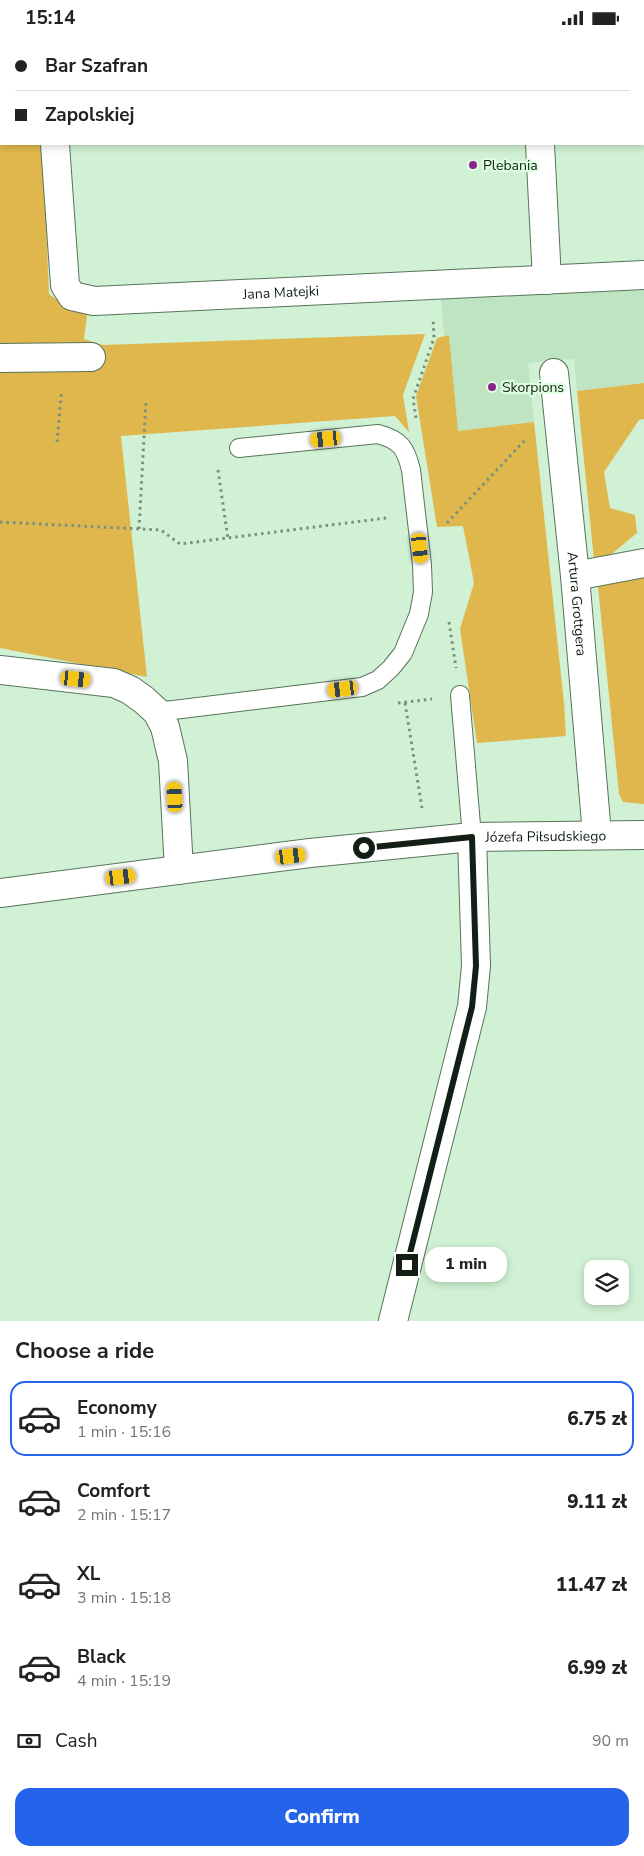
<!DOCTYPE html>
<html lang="en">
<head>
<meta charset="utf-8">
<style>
	:root { --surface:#fff; --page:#f6f6f6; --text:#222; --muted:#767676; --line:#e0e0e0; --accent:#2563eb }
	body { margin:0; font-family:"Nunito Sans",sans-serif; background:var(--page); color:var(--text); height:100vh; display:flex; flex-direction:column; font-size:19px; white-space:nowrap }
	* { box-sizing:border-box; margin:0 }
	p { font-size:16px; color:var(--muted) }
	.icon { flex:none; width:28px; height:28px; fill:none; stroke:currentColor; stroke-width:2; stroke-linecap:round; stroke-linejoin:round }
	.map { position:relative; height:1286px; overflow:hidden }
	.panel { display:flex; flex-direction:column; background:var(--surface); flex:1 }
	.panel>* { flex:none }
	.banner { position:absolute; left:0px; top:0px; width:645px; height:110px; box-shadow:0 2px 8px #0003; display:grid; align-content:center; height:110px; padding:0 15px; background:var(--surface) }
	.buttons { position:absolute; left:584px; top:1225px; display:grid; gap:10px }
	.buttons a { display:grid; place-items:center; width:45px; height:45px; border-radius:10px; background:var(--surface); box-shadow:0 2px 8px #0003; font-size:25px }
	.end { position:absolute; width:22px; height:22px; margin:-11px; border:6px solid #131f15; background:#fff; box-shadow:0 0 0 2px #fff }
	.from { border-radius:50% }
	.bubble { position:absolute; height:35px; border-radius:15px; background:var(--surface); box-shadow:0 2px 8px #0003; font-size:16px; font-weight:800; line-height:35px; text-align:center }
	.car { position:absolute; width:15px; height:30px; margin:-15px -8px; border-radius:6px; box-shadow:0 0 4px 1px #0007; background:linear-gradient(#f5c518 24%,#345 0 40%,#f5c518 0 76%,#345 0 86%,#f5c518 0) }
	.banner b { display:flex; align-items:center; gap:18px; height:48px; font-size:19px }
	.banner b+b { border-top:1px solid var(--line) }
	.banner i { width:12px; height:12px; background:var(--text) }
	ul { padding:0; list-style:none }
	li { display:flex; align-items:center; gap:15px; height:75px; margin:0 10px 8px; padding:0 5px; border:2px solid transparent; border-radius:15px }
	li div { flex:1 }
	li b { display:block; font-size:19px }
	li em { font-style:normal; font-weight:800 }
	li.current { border-color:var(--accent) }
	li>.icon { width:45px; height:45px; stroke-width:1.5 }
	h2 { padding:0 15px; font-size:22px; line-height:60px }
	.pay { display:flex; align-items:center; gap:12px; height:55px; padding:0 15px; font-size:19px }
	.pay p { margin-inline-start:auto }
	.action { display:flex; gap:10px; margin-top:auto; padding:10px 15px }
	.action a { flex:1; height:58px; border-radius:15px; background:var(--accent); color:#fff; font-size:20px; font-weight:800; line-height:58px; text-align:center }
	.status { display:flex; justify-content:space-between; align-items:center; height:35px; padding:0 25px; background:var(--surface); direction:ltr }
	.status svg { height:14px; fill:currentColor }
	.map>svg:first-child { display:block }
	.built { fill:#bee4c2 }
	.green { fill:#e0b74c }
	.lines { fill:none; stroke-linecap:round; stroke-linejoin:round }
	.service-casing { stroke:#57745a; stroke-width:20 }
	.minor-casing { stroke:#57745a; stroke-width:30 }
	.tertiary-casing { stroke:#57745a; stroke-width:30 }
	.path { stroke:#79917c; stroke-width:3; stroke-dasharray:2.5 4; stroke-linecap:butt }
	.service { stroke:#fff; stroke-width:18 }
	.minor { stroke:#fff; stroke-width:28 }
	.tertiary { stroke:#fff; stroke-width:28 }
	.route { stroke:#131f15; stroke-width:6 }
	.poi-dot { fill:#8a238a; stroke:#ddfee0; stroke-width:2 }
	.labels { text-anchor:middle; stroke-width:4.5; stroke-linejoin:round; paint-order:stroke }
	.poi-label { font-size:14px; fill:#131f15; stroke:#ddfee0; text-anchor:start }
	.street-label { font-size:14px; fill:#131f15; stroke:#ddfee0 }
</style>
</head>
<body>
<div class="status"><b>15:14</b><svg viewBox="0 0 49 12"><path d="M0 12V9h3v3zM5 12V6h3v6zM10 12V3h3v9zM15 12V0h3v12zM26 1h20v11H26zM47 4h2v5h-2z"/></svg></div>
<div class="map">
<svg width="644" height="1286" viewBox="0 0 644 1286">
	<rect width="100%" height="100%" fill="#d0f1d3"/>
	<polygon class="built" points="581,253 644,253 644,348 577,356 574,324 528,328 534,387 458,396 449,301 444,301 441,264"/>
	<g class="green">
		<polygon points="0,68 1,109 40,109 43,119 49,259 56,264 88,272 84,304 103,310 425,299 403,360 409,397 395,381 121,401 147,642 0,613"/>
		<polygon points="449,300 458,396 534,387 564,668 566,701 477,708 460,594 474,548 463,491 437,492 416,361 437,303"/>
		<polygon points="644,348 644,384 639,385 604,437 610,473 635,480 637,498 608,522 594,525 577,356"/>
		<polygon points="644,539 644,769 623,767 619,759 598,552 612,545"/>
	</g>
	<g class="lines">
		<g class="service-casing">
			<g id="service">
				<polyline points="460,660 472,802"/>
				<path d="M157 677 362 652 378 645 391 633 403 618 419 579 423 557 422 530 411 435C406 414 401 405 378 399L239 413"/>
			</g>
		</g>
		<g class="minor-casing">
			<g id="minor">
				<polyline points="344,0 344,1"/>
				<polyline points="0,40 1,41"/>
				<path id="s1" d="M55 109 65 250 72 261 94 266 644 240"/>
				<polyline points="540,109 547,245"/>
				<polyline points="0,323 91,322"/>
				<path id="s2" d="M554 338 575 541 597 800"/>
				<polyline points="575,541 644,528"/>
				<polyline points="0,635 114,648 130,655 144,665 157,677 165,692 173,726 179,835"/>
				<polyline points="393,1286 472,972 476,931 472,802"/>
			</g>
		</g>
		<g class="tertiary-casing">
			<g id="tertiary">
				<path id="s3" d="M0 858 310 818 472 802 644 800"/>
			</g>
		</g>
		<g class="path">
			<polyline points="416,383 413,364 434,303 433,283"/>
			<polyline points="57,407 61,361 63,357"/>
			<polyline points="218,435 228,504"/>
			<polyline points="0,487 161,495 180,509 386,483"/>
			<polyline points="447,488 525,405"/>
			<polyline points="139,494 146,366"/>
			<polyline points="449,587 456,633"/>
			<polyline points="398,668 432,664"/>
			<polyline points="405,668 422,773"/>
		</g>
		<use href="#service" class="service"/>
		<use href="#minor" class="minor"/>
		<use href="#tertiary" class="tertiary"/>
	</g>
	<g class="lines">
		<polyline class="route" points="364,813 472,802 476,931 472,972 407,1230"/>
	</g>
	<g class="poi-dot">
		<circle cx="473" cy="130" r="5"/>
		<circle cx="492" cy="352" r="5"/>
	</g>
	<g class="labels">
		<g class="poi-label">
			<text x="483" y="135">Plebania</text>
			<text x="502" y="357">Skorpions</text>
		</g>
		<g class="street-label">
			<text dy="5" stroke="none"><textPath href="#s1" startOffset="364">Jana Matejki</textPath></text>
			<text dy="5" stroke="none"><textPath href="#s2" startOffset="232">Artura Grottgera</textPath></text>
			<text dy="5" stroke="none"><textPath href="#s3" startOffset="549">Józefa Piłsudskiego</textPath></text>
		</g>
	</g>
</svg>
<div class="buttons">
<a><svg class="icon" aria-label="layers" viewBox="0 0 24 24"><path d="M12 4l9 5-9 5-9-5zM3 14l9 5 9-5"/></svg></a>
</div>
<i class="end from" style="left:364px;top:813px"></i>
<i class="end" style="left:407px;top:1230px"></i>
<div class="bubble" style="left:425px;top:1212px;width:82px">1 min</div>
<i class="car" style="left:326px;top:404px;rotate:264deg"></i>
<i class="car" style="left:420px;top:513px;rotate:174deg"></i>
<i class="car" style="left:76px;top:644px;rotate:96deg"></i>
<i class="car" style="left:343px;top:654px;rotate:263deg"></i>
<i class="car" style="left:175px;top:762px;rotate:357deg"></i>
<i class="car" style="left:291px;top:821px;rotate:83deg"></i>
<i class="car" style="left:121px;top:842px;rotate:83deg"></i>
<div class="banner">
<b><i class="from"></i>Bar Szafran</b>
<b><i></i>Zapolskiej</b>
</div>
</div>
<section class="panel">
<h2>Choose a ride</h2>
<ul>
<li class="current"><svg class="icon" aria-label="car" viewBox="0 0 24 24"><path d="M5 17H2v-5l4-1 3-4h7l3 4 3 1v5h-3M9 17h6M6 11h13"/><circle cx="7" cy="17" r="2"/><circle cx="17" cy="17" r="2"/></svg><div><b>Economy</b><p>1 min · 15:16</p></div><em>6.75 zł</em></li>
<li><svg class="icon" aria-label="car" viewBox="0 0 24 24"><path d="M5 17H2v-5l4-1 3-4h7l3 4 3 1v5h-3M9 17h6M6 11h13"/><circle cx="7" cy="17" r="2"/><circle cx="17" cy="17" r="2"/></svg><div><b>Comfort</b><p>2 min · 15:17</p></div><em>9.11 zł</em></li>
<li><svg class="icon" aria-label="car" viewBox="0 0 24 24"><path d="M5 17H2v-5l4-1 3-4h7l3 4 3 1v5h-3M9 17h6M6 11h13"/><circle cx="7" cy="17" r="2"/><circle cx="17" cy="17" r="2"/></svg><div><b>XL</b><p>3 min · 15:18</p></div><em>11.47 zł</em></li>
<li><svg class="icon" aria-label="car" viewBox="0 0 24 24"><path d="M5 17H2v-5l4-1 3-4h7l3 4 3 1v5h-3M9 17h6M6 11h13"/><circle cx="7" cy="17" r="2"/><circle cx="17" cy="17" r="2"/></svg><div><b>Black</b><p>4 min · 15:19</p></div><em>6.99 zł</em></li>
</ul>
<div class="pay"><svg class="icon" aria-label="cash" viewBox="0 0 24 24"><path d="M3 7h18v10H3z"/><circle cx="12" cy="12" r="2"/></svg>Cash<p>90 m</p></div>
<div class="action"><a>Confirm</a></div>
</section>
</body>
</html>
